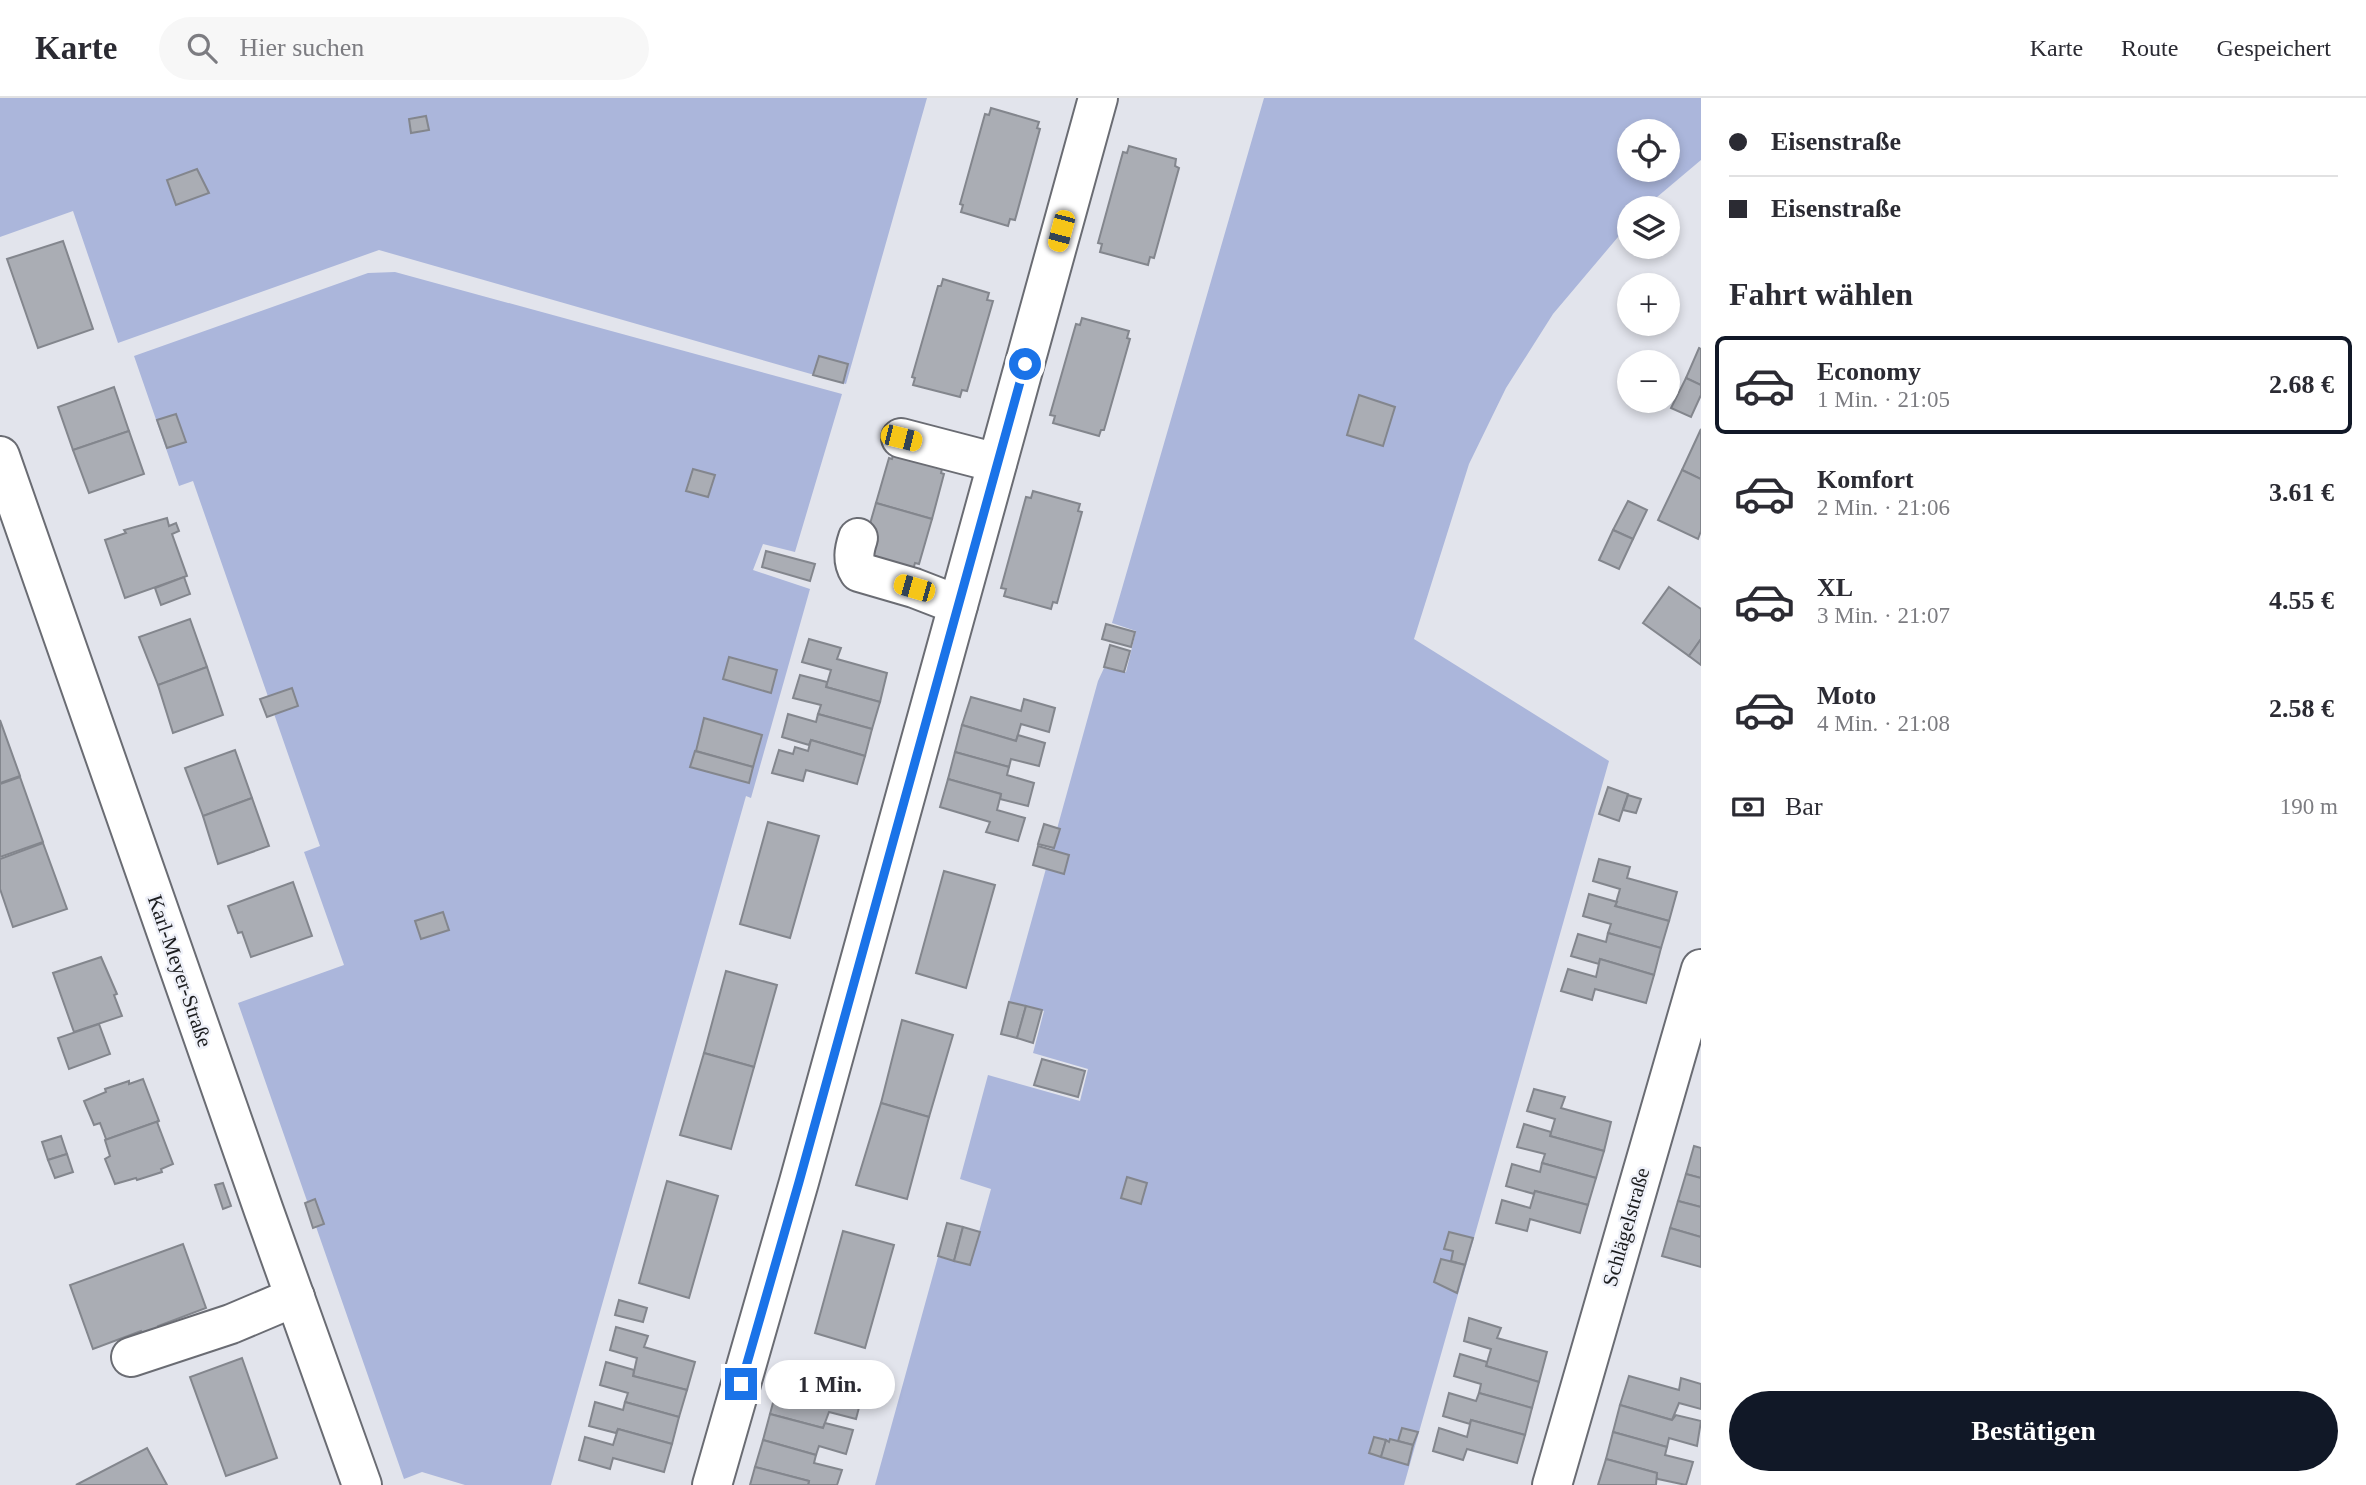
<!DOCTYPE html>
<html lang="de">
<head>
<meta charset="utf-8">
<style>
	:root { --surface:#fff; --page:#f7f7f7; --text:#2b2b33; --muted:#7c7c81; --line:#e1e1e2; --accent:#111827 }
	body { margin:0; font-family:Georgia,serif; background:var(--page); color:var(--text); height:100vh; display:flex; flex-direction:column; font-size:26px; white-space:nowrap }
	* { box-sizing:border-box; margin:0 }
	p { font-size:23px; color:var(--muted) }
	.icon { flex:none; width:38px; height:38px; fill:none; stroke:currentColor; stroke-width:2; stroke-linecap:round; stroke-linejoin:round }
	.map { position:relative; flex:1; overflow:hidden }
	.details { display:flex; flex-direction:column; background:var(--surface); width:665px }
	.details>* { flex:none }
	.hud { display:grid; align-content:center; height:154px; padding:0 28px; background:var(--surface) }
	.controls { position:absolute; left:1617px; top:21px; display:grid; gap:14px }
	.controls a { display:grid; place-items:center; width:63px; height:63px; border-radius:50%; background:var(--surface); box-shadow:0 4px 10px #0003; font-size:35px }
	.end { position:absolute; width:32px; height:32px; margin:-16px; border:9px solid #1a73e8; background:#fff; box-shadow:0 0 0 4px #fff }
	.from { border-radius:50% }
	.bubble { position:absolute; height:49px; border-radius:24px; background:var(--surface); box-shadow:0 4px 10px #0003; font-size:23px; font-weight:700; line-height:49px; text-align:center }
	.car { position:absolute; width:21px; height:42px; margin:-21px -10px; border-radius:9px; box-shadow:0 0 5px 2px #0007; background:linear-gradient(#f5c518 24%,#345 0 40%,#f5c518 0 76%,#345 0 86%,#f5c518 0) }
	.hud b { display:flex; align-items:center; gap:24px; height:66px; font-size:26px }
	.hud b+b { border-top:2px solid var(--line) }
	.hud i { width:18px; height:18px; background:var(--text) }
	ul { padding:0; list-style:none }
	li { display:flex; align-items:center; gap:21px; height:98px; margin:0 14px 10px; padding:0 14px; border:4px solid transparent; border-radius:10px }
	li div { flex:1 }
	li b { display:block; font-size:26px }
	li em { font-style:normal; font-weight:700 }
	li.on { border-color:var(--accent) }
	li>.icon { width:63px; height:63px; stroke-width:1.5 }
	h2 { padding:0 28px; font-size:32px; line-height:84px }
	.pay { display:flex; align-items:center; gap:18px; height:77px; padding:0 28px; font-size:26px }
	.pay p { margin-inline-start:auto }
	.primary-button { display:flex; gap:14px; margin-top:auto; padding:14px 28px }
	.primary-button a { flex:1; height:80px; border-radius:42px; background:var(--accent); color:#fff; font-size:28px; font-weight:700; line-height:80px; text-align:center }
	header { display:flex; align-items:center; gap:42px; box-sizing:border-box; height:98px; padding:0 35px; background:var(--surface); border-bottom:2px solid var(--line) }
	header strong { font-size:33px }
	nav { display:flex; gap:38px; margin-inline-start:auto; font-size:24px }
	.search { width:490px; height:63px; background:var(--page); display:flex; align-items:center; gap:18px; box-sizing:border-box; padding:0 24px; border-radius:38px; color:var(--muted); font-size:26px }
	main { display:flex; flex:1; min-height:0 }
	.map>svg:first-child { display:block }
	.green { fill:#abb6db; fill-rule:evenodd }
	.building { fill:#aaadb4; stroke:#83868d; stroke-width:2 }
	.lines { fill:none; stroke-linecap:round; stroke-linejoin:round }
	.minor-casing { stroke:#6a6c73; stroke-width:42 }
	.minor { stroke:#fff; stroke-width:38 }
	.route { stroke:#1a73e8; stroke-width:9 }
	.labels { text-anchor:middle; stroke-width:5; stroke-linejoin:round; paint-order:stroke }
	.street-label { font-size:21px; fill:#1b1c1e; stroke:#eff1f9 }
</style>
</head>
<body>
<header>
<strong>Karte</strong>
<div class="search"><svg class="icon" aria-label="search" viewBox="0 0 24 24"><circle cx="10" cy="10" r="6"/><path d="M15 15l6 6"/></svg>Hier suchen</div>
<nav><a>Karte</a><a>Route</a><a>Gespeichert</a></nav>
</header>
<main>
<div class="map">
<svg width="1701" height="1387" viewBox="0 0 1701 1387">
	<rect width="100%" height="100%" fill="#e2e4ec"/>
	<g class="green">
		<polygon points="0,0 927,0 846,286 379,152 118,245 73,113 0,139"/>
		<path d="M1264 0H1701V62L1644 110H1629V126L1553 216 1506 290 1469 366 1414 541 1609 663 1404 1387H875L938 1159 970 1166 991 1091 960 1081 988 977 1080 1003 1088 971 1033 955 1044 913 1009 904 1098 583 1104 570 1126 574 1136 533 1112 525ZM1629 33H1668V72H1629Z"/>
		<polygon points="395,174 842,296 795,454 763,446 753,472 810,491 751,700 746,698 551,1387 465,1387 422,1374 404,1381 238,905 344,867 304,754 320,748 193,383 179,388 134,258 368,175"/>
	</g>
	<g class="building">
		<polygon points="991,10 1039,24 1037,30 1040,31 1015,122 1010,121 1008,128 961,114 963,107 960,106 985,16 989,17"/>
		<polygon points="426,18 429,32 411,35 409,21"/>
		<polygon points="1129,48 1176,61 1175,68 1179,70 1154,160 1150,159 1148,167 1100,154 1102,146 1098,145 1123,54 1127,55"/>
		<polygon points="197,71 209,95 176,107 167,82"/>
		<polygon points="63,143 93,231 38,250 7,161"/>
		<polygon points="943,181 989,195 987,202 993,203 967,293 962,292 960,299 913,287 915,280 912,279 938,188 941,188"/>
		<polygon points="1082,220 1129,233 1127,240 1130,241 1104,332 1101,332 1099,338 1053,325 1055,318 1050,317 1076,226 1080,227"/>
		<polygon points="1699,250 1701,251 1701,287 1686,280"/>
		<polygon points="819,258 848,266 843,285 813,277"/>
		<polygon points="1686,280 1701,287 1701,297 1691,319 1671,310"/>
		<polygon points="114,289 129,333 73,352 58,309"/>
		<polygon points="1359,297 1395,309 1383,348 1347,337"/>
		<polygon points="176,316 186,344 167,350 157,322"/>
		<polygon points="1701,331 1701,381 1682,372"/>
		<polygon points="129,333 144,376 89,395 73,352"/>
		<polygon points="894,354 943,367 941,375 944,376 932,421 876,405 889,360 892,361"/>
		<polygon points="693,371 715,377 708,399 686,393"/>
		<polygon points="1682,372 1701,381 1701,433 1698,441 1658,422"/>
		<polygon points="1033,393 1080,406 1078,413 1082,414 1057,505 1053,504 1051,511 1004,498 1006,491 1001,490 1026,399 1031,400"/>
		<polygon points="1628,403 1647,412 1633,441 1613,432"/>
		<polygon points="876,405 932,421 919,466 915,465 913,472 864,459 863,450"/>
		<polygon points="167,420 169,428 176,425 179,433 172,436 187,478 125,500 105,442 126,435 124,432"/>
		<polygon points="1613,432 1633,441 1619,471 1599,462"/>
		<polygon points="766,453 815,466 810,483 762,469"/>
		<polygon points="184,479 190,496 161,507 155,490"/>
		<polygon points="1669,489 1701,511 1701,541 1689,558 1643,525"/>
		<polygon points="190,521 207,569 158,587 139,539"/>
		<polygon points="1106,526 1135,534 1131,549 1102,541"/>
		<polygon points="809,541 841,550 837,561 887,575 880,604 826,589 831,572 802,564"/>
		<polygon points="1701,541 1701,567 1689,558"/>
		<polygon points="1110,547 1130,553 1124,574 1104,569"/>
		<polygon points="729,559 777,572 771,595 723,581"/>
		<polygon points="207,569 223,617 173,635 158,587"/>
		<polygon points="800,577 827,584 826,589 880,604 872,631 818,616 821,607 793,600"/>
		<polygon points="292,590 298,608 267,619 260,601"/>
		<polygon points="971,599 1021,613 1024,601 1055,610 1049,634 1021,626 1016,643 962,627"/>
		<polygon points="788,616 816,624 818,616 872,631 865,658 811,642 809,647 782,639"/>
		<polygon points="704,620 762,637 753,669 696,653"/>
		<polygon points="0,622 20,678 0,685"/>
		<polygon points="962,627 1016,643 1018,637 1045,645 1039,668 1011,661 1009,669 955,654"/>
		<polygon points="811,642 865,658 857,686 806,672 803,683 772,675 779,652 793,656 795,649 808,653"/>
		<polygon points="235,652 252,700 203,718 185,670"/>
		<polygon points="695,653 753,669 749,685 690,669"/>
		<polygon points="955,654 1009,669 1007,677 1034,685 1028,708 1000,701 1001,696 948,681"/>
		<polygon points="20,679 43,744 0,759 0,686"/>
		<polygon points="948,681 1001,696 997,712 1025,720 1018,743 986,734 990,724 940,709"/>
		<polygon points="1608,689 1628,696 1619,723 1599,716"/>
		<polygon points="1628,697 1641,701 1636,715 1623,712"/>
		<polygon points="252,700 269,748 218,766 203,718"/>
		<polygon points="768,724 819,738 790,840 740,826"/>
		<polygon points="1044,726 1060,731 1054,750 1038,746"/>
		<polygon points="43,745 67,811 13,829 0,791 0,761"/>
		<polygon points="1038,748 1069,757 1064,776 1033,767"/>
		<polygon points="1599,761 1630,769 1627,780 1677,794 1669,823 1615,808 1620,791 1593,783"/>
		<polygon points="944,773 995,787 966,890 916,875"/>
		<polygon points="293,784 312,838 251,859 242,834 238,835 228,808"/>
		<polygon points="1589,796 1617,804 1615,808 1669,823 1661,850 1608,835 1611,826 1583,818"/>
		<polygon points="443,814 449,832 421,841 415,823"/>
		<polygon points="1608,835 1661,850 1654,877 1600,861 1599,866 1571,858 1578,836 1606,844"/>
		<polygon points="101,859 117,896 114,897 122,918 74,934 53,875"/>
		<polygon points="1600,861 1654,877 1646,905 1595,891 1592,902 1561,893 1568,871 1596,879"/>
		<polygon points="726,873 777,887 754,969 704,955"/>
		<polygon points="1009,904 1026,908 1017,940 1001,936"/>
		<polygon points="1026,908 1042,912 1033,945 1017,940"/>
		<polygon points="902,922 953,937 929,1019 881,1005"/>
		<polygon points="99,926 110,956 69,971 58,940"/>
		<polygon points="704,955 754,969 731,1051 680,1037"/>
		<polygon points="1042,961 1085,973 1078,999 1034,987"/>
		<polygon points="143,981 159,1023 105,1042 106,1041 100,1025 94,1027 84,1003 106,994 105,991 129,983 129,986"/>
		<polygon points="1534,991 1565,999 1561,1010 1611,1024 1604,1053 1550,1038 1555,1021 1527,1013"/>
		<polygon points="881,1005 929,1019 907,1101 856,1087"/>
		<polygon points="159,1023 157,1024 173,1066 161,1071 162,1074 137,1082 136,1080 115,1086 105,1061 110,1058 105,1042"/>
		<polygon points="1524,1026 1551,1034 1550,1038 1604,1053 1596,1080 1542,1065 1545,1056 1517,1049"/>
		<polygon points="61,1038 67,1056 48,1062 42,1044"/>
		<polygon points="1694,1048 1701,1050 1701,1080 1686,1076"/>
		<polygon points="67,1056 73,1074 55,1080 48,1062"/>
		<polygon points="1542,1065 1596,1080 1588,1107 1535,1093 1534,1096 1506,1088 1512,1066 1540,1074"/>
		<polygon points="1686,1076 1701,1080 1701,1109 1678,1103"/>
		<polygon points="1127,1079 1147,1085 1141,1106 1121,1100"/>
		<polygon points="667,1083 718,1098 689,1200 639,1185"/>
		<polygon points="223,1085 231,1108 223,1111 215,1087"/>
		<polygon points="1535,1093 1588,1107 1580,1135 1530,1121 1527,1133 1496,1125 1502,1102 1530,1110"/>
		<polygon points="315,1101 324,1126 313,1130 305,1105"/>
		<polygon points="1678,1103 1701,1109 1701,1139 1670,1130"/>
		<polygon points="947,1125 963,1129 954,1163 938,1158"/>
		<polygon points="963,1129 980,1134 970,1167 954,1163"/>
		<polygon points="1670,1130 1701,1139 1701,1169 1662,1158"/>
		<polygon points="843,1133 894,1147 865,1250 815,1235"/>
		<polygon points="1449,1134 1473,1140 1465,1167 1451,1163 1453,1153 1444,1151"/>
		<polygon points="183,1146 206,1210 158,1228 159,1232 143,1238 141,1233 93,1251 70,1187"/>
		<polygon points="1441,1161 1465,1167 1457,1195 1434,1184"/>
		<polygon points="619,1202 647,1210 643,1224 615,1217"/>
		<polygon points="1469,1220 1501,1230 1497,1240 1547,1254 1539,1284 1486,1268 1491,1251 1464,1243"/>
		<polygon points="616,1229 648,1238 644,1249 695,1264 687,1292 633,1278 637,1260 610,1252"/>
		<polygon points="1460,1256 1487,1264 1486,1268 1539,1284 1532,1310 1479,1295 1481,1286 1454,1278"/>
		<polygon points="242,1260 277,1360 226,1378 190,1279"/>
		<polygon points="606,1264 634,1272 633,1278 687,1292 679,1319 625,1304 628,1295 600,1287"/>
		<polygon points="1629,1278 1679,1292 1681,1280 1701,1286 1701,1311 1679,1305 1672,1322 1620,1307"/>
		<polygon points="778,1286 828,1300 831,1289 862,1298 856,1321 829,1314 823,1330 770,1316"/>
		<polygon points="1449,1295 1476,1303 1479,1295 1532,1310 1525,1337 1471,1322 1470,1326 1443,1318"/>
		<polygon points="595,1304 623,1312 625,1304 679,1319 672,1346 618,1331 616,1335 589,1328"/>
		<polygon points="1620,1307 1672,1322 1676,1317 1701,1323 1697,1348 1669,1340 1667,1349 1613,1334"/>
		<polygon points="770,1316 823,1330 825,1325 853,1332 846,1356 819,1348 816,1357 763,1342"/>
		<polygon points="1471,1322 1525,1337 1517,1365 1467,1351 1463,1362 1433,1353 1439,1330 1467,1339"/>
		<polygon points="1402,1330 1418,1334 1413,1347 1398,1343"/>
		<polygon points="618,1331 672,1346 664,1374 613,1360 610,1371 579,1362 585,1339 613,1347"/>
		<polygon points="1613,1334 1667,1349 1665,1357 1693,1364 1686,1387 1658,1381 1656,1379 1657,1375 1606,1361"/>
		<polygon points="1374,1339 1386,1342 1381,1359 1369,1355"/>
		<polygon points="1390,1341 1413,1347 1408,1367 1381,1359 1386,1342 1389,1344"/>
		<polygon points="763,1342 816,1357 814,1365 842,1372 837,1387 808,1387 809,1383 755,1369"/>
		<polygon points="147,1350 167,1387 76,1387"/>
		<polygon points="1606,1361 1657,1375 1656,1387 1598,1387"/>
		<polygon points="755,1369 809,1383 808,1387 750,1387"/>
	</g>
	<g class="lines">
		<g class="minor-casing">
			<g id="minor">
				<polyline points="901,340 997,365"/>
				<polyline points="0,358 264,1113 362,1387"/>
				<path d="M858 440C854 452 852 463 859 474L914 490 958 507"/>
				<polyline points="131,1259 231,1226 295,1199"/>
				<polyline points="712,1387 799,1084 1098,0"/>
				<polyline points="1552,1387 1701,871"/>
			</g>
		</g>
		<use href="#minor" class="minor"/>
	</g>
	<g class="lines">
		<polyline class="route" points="741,1286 799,1084 1025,266"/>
	</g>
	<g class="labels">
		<g class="street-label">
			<text transform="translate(180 873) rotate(71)" y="7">Karl-Meyer-Straße</text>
			<text transform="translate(1626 1129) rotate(-74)" y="7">Schlägelstraße</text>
		</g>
	</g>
</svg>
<div class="controls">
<a><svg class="icon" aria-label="locate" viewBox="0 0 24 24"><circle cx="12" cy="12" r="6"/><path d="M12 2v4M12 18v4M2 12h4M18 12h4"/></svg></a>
<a><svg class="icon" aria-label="layers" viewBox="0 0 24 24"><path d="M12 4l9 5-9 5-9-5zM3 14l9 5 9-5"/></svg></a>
<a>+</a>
<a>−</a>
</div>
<i class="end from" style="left:1025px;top:266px"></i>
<i class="end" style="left:741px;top:1286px"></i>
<div class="bubble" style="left:765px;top:1262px;width:130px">1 Min.</div>
<i class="car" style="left:1061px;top:133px;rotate:195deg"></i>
<i class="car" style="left:901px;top:340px;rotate:104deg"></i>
<i class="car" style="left:914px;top:490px;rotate:286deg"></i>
</div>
<section class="details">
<div class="hud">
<b><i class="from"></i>Eisenstraße</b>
<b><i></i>Eisenstraße</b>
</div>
<h2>Fahrt wählen</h2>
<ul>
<li class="on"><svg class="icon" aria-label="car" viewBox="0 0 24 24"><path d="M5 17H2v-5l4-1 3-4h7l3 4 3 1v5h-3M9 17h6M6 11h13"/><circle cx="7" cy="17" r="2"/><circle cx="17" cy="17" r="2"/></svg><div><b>Economy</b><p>1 Min. · 21:05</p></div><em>2.68 €</em></li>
<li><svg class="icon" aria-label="car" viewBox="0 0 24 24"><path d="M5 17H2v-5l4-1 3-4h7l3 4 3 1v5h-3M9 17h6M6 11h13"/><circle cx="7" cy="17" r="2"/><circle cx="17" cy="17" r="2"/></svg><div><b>Komfort</b><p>2 Min. · 21:06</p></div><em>3.61 €</em></li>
<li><svg class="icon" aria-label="car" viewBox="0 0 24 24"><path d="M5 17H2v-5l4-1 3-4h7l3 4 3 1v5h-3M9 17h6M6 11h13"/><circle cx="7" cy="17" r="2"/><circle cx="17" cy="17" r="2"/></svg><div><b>XL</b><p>3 Min. · 21:07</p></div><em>4.55 €</em></li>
<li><svg class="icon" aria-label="car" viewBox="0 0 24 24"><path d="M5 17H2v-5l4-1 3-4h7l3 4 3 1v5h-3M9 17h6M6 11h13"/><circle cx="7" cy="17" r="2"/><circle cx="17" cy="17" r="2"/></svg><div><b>Moto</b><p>4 Min. · 21:08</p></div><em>2.58 €</em></li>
</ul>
<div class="pay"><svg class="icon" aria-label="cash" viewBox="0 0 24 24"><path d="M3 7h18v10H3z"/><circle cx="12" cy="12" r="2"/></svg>Bar<p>190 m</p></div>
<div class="primary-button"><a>Bestätigen</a></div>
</section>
</main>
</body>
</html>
